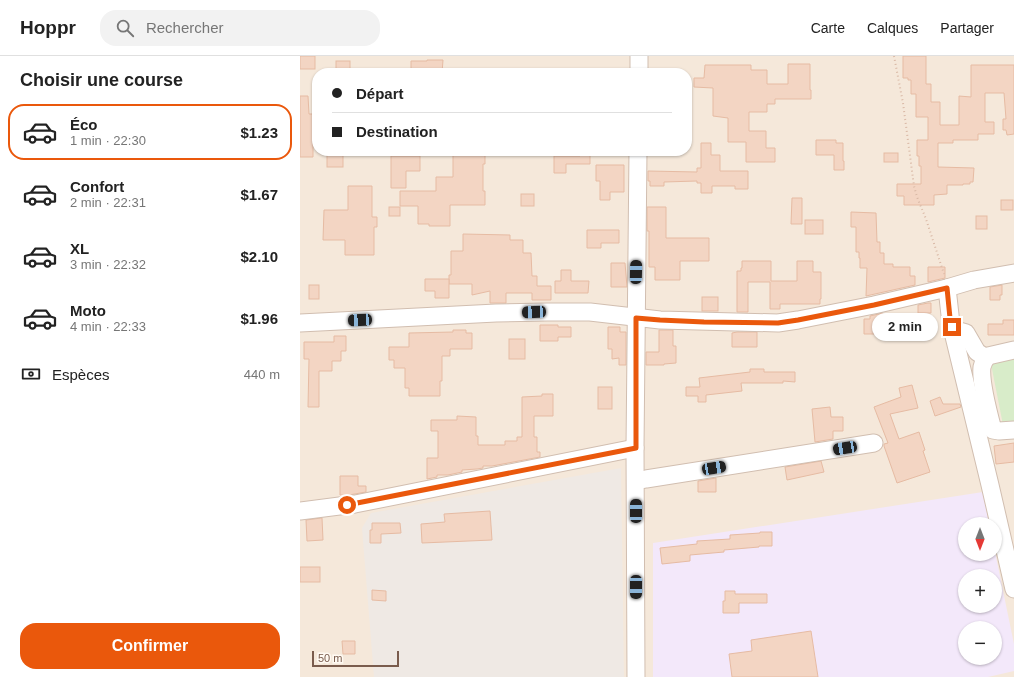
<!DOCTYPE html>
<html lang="fr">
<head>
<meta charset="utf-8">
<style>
	:root { --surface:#fff; --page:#f2f2f2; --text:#222; --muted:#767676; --line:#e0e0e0; --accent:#ea580c }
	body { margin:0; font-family:Arial,sans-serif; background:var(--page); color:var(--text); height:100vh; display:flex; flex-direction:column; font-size:15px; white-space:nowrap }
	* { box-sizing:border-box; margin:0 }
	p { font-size:13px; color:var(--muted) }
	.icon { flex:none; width:22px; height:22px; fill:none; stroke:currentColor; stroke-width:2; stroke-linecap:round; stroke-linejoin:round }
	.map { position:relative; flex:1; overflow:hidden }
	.sheet { display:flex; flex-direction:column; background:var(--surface); width:300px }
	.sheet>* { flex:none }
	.hud { position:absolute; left:12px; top:12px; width:380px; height:88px; border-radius:16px; box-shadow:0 1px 3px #0004; display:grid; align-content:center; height:88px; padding:0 20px; background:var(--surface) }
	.needle { width:26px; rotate:180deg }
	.controls { position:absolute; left:658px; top:461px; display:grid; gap:8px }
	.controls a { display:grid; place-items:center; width:44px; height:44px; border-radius:50%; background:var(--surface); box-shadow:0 1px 3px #0004; font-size:20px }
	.scale { position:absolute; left:12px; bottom:10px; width:87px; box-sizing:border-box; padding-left:4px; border:2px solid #7a5c4d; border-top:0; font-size:11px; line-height:14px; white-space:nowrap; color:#7a5c4d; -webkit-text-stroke:3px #fffaf3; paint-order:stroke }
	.end { position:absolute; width:18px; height:18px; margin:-9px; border:5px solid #ea580c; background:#fff; box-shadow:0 0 0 2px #fff }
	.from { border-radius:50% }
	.bubble { position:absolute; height:28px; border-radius:14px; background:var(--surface); box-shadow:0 1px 3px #0004; font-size:13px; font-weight:700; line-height:28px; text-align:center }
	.car { position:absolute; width:12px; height:24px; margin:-12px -6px; border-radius:5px; box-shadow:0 0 3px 1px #0007; background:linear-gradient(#222 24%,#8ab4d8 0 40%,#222 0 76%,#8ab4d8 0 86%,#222 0) }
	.hud b { display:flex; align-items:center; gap:14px; height:38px; font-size:15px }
	.hud b+b { border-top:1px solid var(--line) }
	.hud i { width:10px; height:10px; background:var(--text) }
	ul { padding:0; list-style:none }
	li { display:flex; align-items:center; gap:12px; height:56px; margin:0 8px 6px; padding:0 12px; border:2px solid transparent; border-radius:16px }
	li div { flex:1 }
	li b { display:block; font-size:15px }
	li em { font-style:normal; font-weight:700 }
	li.selected { border-color:var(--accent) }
	li>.icon { width:36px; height:36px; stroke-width:1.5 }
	h2 { padding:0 20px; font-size:18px; line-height:48px }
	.pay { display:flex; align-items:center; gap:10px; height:44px; padding:0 20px; font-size:15px }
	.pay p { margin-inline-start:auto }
	.cta { display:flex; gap:8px; margin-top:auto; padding:8px 20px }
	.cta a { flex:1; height:46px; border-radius:16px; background:var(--accent); color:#fff; font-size:16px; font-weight:700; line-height:46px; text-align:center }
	header { display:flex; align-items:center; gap:24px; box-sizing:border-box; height:56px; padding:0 20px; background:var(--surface); border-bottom:1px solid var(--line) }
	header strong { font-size:19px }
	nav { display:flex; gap:22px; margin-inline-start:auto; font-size:14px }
	.search { width:280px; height:36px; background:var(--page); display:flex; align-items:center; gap:10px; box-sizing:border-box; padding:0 14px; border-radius:16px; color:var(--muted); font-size:15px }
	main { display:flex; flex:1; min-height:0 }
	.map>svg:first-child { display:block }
	.residential { fill:#f5e8da; fill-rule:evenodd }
	.industrial { fill:#efe9e4 }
	.education { fill:#f3e8fa; fill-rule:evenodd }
	.green { fill:#d8ecc9 }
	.building { fill:#f3d5c3; stroke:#e6bba3 }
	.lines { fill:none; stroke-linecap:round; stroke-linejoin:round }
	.minor-casing { stroke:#d1beb0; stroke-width:19 }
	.path { stroke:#d9b8a5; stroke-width:2; stroke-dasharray:1 3; stroke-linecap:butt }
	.minor { stroke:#fff; stroke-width:17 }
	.route { stroke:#ea580c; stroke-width:5 }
</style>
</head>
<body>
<header>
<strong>Hoppr</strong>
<div class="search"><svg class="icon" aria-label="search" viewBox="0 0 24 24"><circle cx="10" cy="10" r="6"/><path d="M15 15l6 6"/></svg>Rechercher</div>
<nav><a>Carte</a><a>Calques</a><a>Partager</a></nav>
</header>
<main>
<section class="sheet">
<h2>Choisir une course</h2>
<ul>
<li class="selected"><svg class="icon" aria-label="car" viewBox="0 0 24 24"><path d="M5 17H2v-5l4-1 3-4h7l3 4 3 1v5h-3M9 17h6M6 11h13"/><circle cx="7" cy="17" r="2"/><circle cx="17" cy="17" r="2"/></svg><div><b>Éco</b><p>1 min · 22:30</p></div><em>$1.23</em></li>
<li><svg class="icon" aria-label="car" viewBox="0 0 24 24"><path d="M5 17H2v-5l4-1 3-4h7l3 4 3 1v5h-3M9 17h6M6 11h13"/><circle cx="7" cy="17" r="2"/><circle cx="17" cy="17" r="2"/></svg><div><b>Confort</b><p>2 min · 22:31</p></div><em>$1.67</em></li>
<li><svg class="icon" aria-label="car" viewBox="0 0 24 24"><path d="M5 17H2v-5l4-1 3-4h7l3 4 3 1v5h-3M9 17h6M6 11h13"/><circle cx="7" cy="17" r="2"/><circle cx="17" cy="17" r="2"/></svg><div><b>XL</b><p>3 min · 22:32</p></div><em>$2.10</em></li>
<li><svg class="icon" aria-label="car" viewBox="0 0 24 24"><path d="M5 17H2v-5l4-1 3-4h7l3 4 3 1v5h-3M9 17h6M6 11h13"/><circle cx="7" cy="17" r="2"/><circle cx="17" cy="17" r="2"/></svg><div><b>Moto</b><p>4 min · 22:33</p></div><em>$1.96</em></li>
</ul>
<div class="pay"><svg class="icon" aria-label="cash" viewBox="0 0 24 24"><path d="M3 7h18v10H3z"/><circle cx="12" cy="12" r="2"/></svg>Espèces<p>440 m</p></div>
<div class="cta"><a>Confirmer</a></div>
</section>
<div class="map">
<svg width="714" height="621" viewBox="0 0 714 621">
	<rect width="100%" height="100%" fill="#fdf6ec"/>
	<path class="residential" d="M0 0H714V621H0ZM17 17H387V95H17ZM665 468H695V498H665ZM665 520H695V550H665ZM665 572H695V602H665Z"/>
	<polygon class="industrial" points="321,412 324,621 74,621 62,472 71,457"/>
	<path class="education" d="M683 436 689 468H665V498H695V496L714 588V615L688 621H353V487ZM665 520H695V550H665ZM665 572H695V602H665Z"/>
	<polygon class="green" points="714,299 714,367 703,369 690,303"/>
	<g class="building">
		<rect x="0" y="0" width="15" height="13"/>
		<polygon points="603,0 626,0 626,28 631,28 631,46 640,46 640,69 659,69 659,40 671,41 671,9 714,9 714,78 707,79 706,74 703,74 703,63 706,63 704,37 685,37 685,66 694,66 694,78 678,78 678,84 653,84 653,87 638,87 638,111 674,112 673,126 670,126 670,128 663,128 663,129 647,129 647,138 634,139 634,149 604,149 604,140 597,140 597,128 621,128 621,110 619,110 619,100 617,100 617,84 628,84 628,61 616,61 616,38 611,38 611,24 608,24 608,22 603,22"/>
		<polygon points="127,4 143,4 142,17 111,17 111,5 127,5"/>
		<rect x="36" y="5" width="14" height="12"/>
		<polygon points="488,8 510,8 510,34 511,34 511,43 475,43 475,48 467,48 467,56 449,56 449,75 466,75 466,92 475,92 475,106 446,106 446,86 428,86 428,62 413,60 413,32 394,31 394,22 404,22 405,9 451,9 451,14 467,14 467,28 488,28"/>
		<polygon points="0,40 8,40 9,58 17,58 17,68 13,68 13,101 0,101"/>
		<polygon points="516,84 536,84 536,87 543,87 543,105 544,105 544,114 534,114 534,99 516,99"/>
		<polygon points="401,87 411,87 411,99 420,99 420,115 448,115 448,133 435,133 435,130 412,130 412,137 401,137 401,127 397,127 397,125 364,126 364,130 350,130 350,125 348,125 348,115 397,116 397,112 401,112"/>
		<polygon points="280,95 290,95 290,108 266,108 266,117 254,117 254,100 280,100"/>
		<polygon points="153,96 185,96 185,108 183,108 183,135 185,135 185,149 150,149 150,170 129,170 129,168 118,168 118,150 100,150 100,135 136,135 136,121 153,121"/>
		<rect x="584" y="97" width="14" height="9"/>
		<rect x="27" y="99" width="16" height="12"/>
		<polygon points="91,100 120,100 120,115 106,115 106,132 91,132"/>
		<polygon points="296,109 324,109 324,136 310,136 310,144 300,144 300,125 296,125"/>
		<polygon points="48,130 72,130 72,161 77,161 77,171 74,171 74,199 45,199 45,184 23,184 24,154 48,154"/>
		<rect x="221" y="138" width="13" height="12"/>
		<polygon points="492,142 502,142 502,168 491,168"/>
		<rect x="701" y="144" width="12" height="10"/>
		<rect x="89" y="151" width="11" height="9"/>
		<polygon points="347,151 366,151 366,182 409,182 409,205 380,205 380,224 355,224 355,211 349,211 349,175 347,175"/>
		<polygon points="551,156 576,157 577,186 580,186 580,197 584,197 584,208 593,208 593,211 610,211 610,220 615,220 615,229 566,240 567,212 560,212 560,202 559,202 559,196 556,196 556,171 551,171"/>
		<rect x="676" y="160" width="11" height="13"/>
		<rect x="505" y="164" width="18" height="14"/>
		<polygon points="287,174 319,174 319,187 301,187 301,192 287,192"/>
		<polygon points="163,178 210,179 210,184 223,184 223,197 231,197 232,220 237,220 237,230 251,230 251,244 232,244 232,237 206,237 206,247 190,247 190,235 172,239 172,228 149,228 149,219 151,219 151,195 163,195"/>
		<polygon points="442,205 471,205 471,225 497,225 497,205 513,205 513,216 521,216 521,243 520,243 520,248 480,248 480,253 470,253 470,226 448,226 448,256 437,256 437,215 441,215 441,212 442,212"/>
		<polygon points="311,207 325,207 327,231 311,231"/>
		<polygon points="628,211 645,211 645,222 628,226"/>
		<polygon points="261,214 271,214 271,225 289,225 288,237 255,237 255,225 261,225"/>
		<polygon points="125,223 149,223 149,242 135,242 135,235 125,235"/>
		<rect x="9" y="229" width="10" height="14"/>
		<polygon points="702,229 702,239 700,239 700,244 690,244 690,231"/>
		<rect x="402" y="241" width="16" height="14"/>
		<polygon points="628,247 631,247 631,257 618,257 618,249"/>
		<polygon points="583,257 583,270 581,270 581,278 564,278 564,263 570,263 570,260"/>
		<polygon points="703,264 714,264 714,279 688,279 688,268 703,268"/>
		<polygon points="240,269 258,269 258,271 271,271 271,281 258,281 258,285 240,285"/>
		<polygon points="308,271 320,271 320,276 326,276 326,309 319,309 319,302 312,303 312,293 308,293"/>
		<polygon points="153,274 166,274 166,277 172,277 172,293 150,293 150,300 142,300 142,325 140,325 140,340 109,340 109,332 105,332 105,312 94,312 94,304 89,304 89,291 109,291 109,277 153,276"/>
		<polygon points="359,274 373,274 373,290 376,290 376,307 364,308 364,309 346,309 346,296 359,296"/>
		<polygon points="437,276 457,276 457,291 432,291 432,277"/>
		<polygon points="34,280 46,280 46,295 41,295 41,305 32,305 32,315 19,315 19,351 8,351 9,303 4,303 4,286 34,286"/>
		<rect x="209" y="283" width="16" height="20"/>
		<polygon points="450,313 464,313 464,316 495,316 495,326 483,325 483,327 441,327 442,335 406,339 406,346 398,346 398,340 386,340 386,331 400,331 399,322 450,316"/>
		<polygon points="612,329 618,352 590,358 599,383 619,376 625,394 623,395 630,416 597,427 584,390 584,388 588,387 574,351 601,341 599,332"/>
		<rect x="298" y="331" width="14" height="22"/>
		<polygon points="242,338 253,338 253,360 234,360 234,381 237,381 237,396 240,396 240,401 192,410 183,410 183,412 177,413 162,414 162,416 148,419 137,419 137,421 127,423 127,402 138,402 138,375 131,375 131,364 157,364 157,360 176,361 176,380 178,380 178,389 205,389 205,385 217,385 217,381 222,381 222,341 242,340"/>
		<polygon points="640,341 643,348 660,348 661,351 635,360 630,345"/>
		<polygon points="530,351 531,361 543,361 543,375 533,375 533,383 515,386 512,353"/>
		<polygon points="714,387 714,406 696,408 694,390"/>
		<polygon points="521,405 524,416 487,424 485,411"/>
		<polygon points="40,420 58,420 58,430 66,430 66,436 49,439 40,439"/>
		<polygon points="416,422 416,436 398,436 398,425"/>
		<polygon points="190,455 192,484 122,487 121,468 145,466 144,458"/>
		<polygon points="21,462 22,462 23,484 7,485 6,464"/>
		<polygon points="72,467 100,467 101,477 81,478 81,487 70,487 70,474 72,474"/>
		<polygon points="460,476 472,476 472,490 459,490 459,491 424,494 424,496 390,499 390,505 362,508 360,492 397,488 397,485 430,483 430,479 460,477"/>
		<rect x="0" y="511" width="20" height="15"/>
		<polygon points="72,534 86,535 86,545 72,544"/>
		<polygon points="425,535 435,535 435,538 467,538 467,547 439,547 439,557 423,557 423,545 425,545"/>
		<polygon points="511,575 518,621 432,621 429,598 452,595 451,584"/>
		<polygon points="42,585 55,585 55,598 43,598"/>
	</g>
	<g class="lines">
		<g class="minor-casing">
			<g id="minor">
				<polyline points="339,17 339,0"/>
				<polyline points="647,232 651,268 690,429 714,533"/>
				<polyline points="0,267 196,257 247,256 290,256 360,264 478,267 498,264 574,249 647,232 674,224 714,217"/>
				<polyline points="652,273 666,277 677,296 686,302"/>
				<path d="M714 294 688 300C685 303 683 307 682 311 680 326 689 359 693 374L699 375 714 374"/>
				<polyline points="336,425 346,423 574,387"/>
				<polyline points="0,455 55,448 335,392"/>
				<polyline points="336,621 335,392 338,95"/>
			</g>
		</g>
		<polyline class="path" points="594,0 603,47 614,130 617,141 626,163 644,218"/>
		<use href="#minor" class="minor"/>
	</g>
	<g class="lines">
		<polyline class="route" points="47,449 336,392 336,262 360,264 404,266 478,267 498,264 574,249 647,232 650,262 652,271"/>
	</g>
</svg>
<div class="controls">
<a><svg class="needle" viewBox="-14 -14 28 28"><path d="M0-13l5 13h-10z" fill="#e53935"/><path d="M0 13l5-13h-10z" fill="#767676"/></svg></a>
<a>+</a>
<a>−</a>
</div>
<div class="scale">50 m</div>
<i class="end from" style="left:47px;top:449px"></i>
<i class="end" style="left:652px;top:271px"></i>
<div class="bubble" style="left:572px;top:257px;width:66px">2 min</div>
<i class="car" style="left:336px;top:216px;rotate:1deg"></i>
<i class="car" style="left:234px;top:256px;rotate:268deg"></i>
<i class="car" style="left:60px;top:264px;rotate:267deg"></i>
<i class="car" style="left:545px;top:392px;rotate:261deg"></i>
<i class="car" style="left:414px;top:412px;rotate:81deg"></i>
<i class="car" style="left:336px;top:455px;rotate:0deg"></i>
<i class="car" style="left:336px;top:531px;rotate:180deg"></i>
<div class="hud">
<b><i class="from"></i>Départ</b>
<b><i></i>Destination</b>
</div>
</div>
</main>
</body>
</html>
